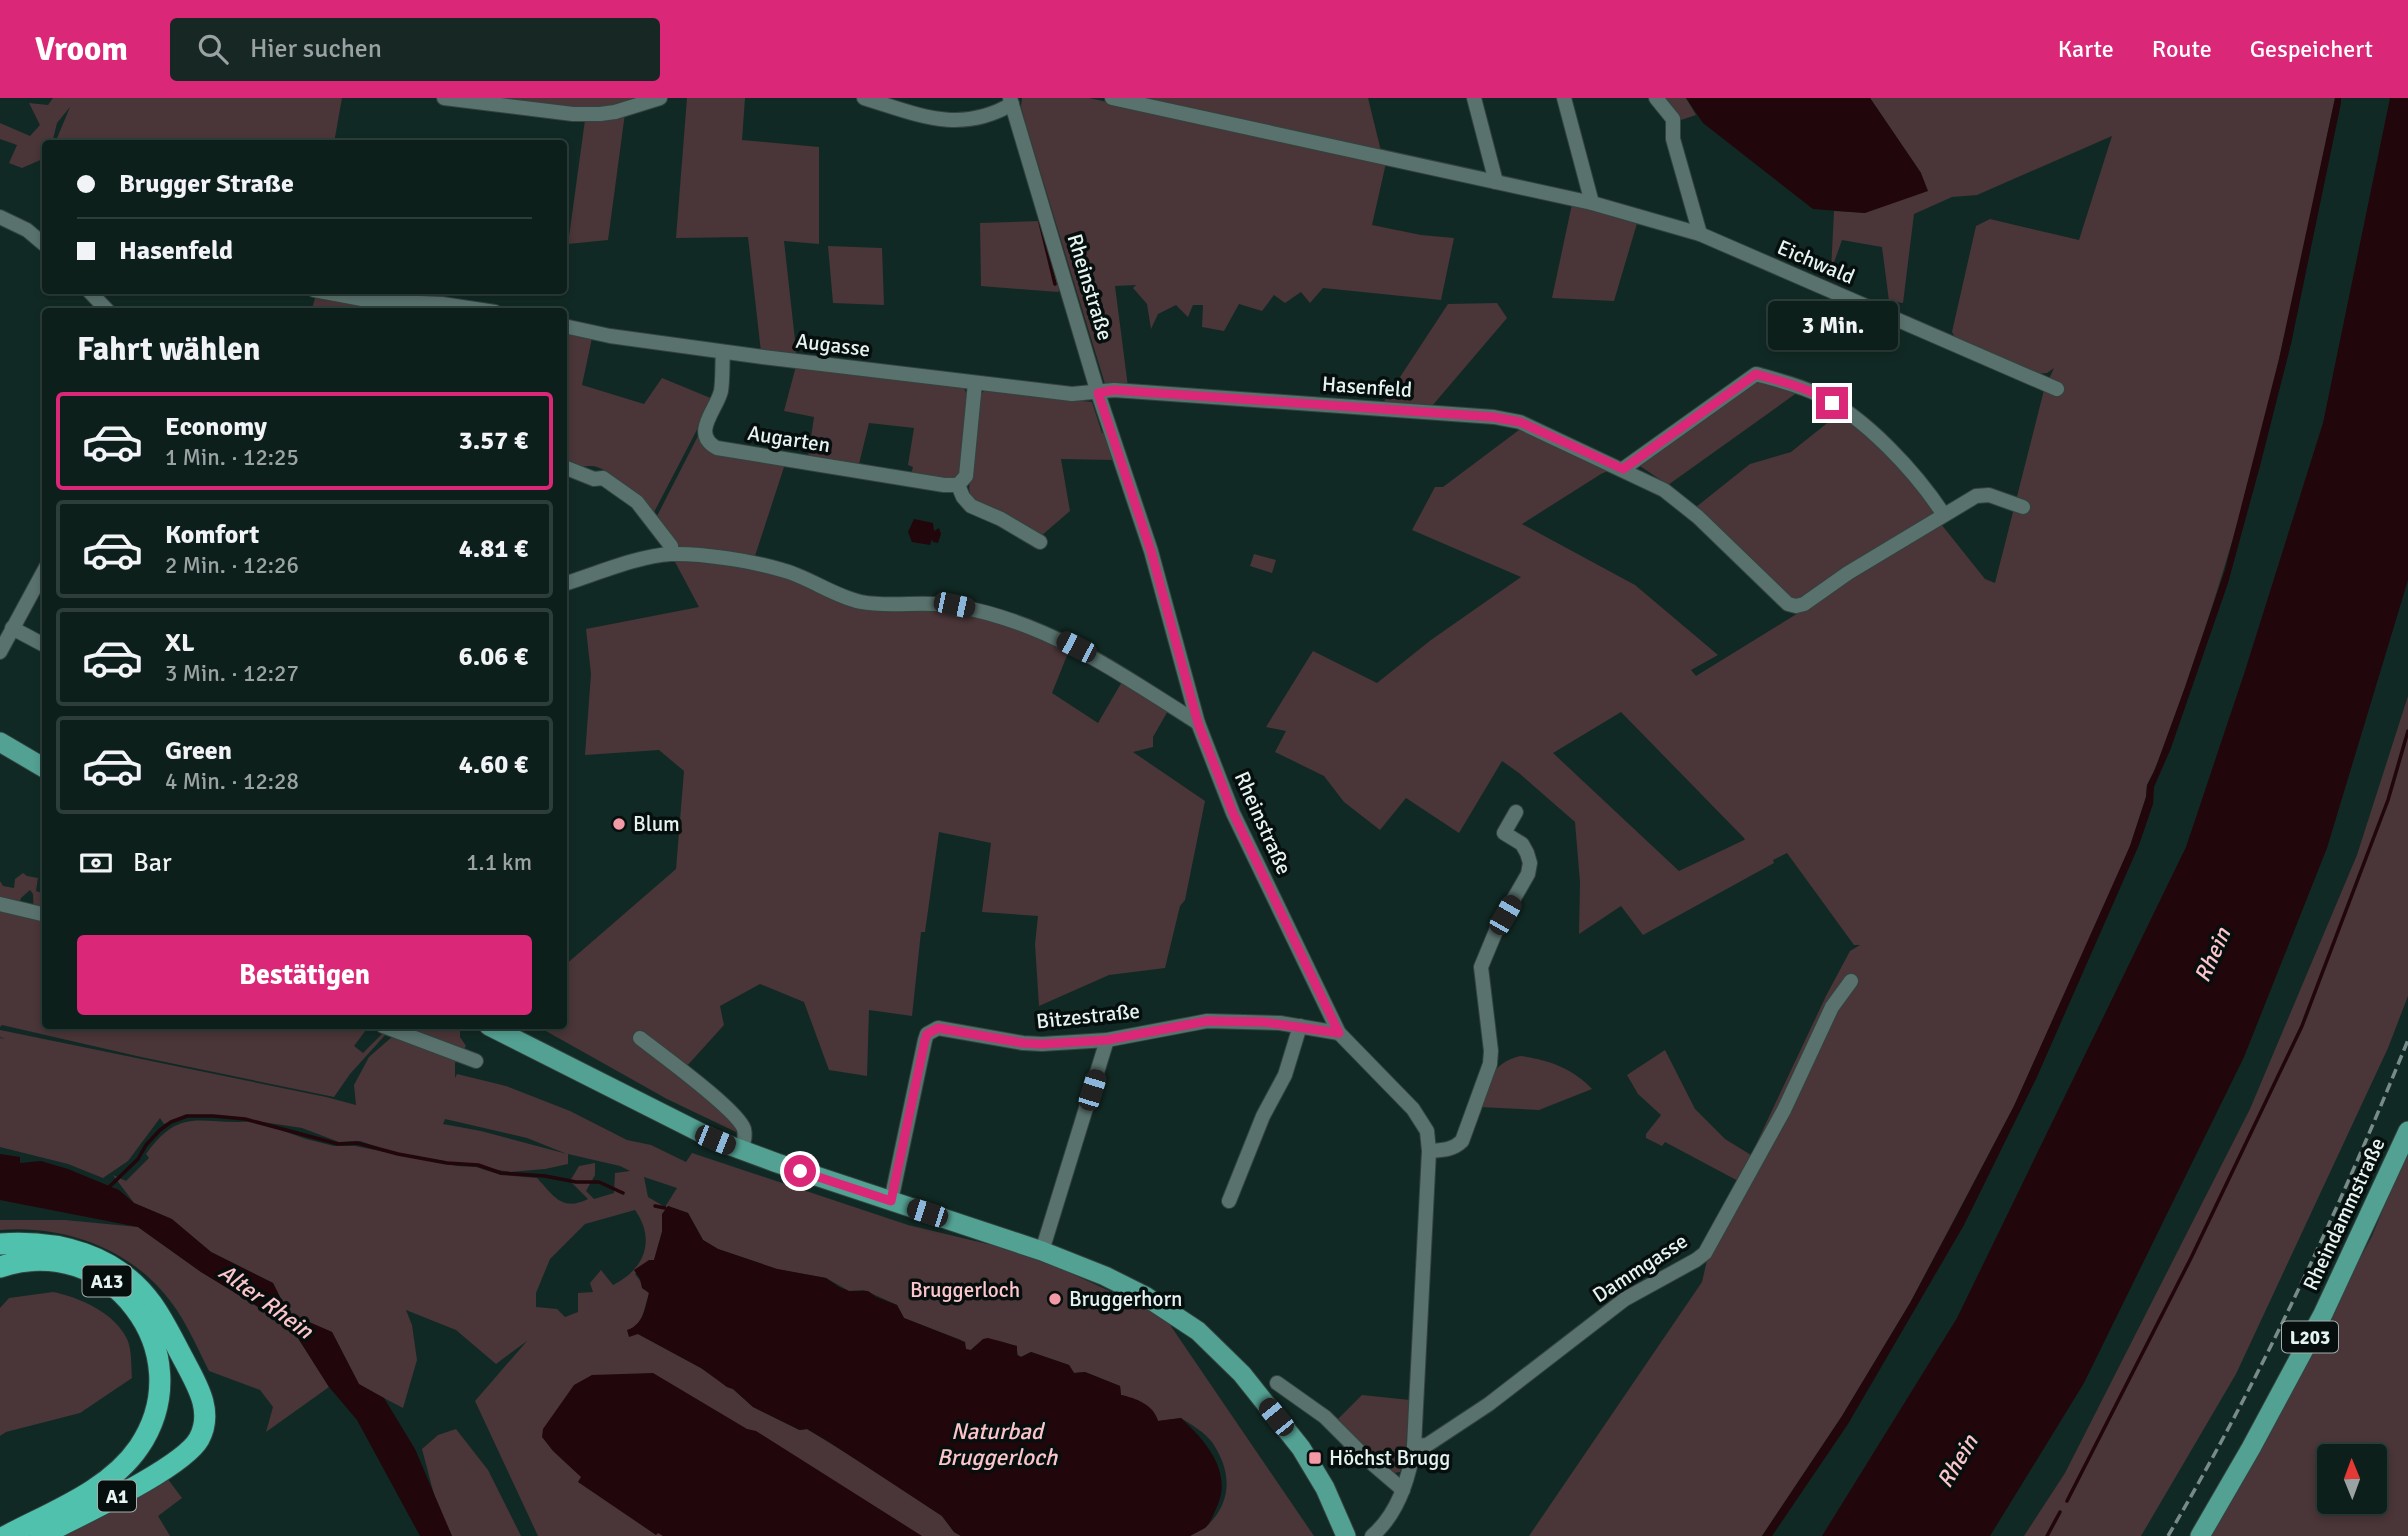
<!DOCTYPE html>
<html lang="de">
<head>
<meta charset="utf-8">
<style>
	:root { --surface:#0d1f1b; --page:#162724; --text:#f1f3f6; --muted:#9aa2a3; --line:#2d3d3a; --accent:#db2777 }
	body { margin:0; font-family:Signika,sans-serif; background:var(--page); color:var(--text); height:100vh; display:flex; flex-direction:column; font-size:26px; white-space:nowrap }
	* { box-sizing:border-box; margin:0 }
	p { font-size:23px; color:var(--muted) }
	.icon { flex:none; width:38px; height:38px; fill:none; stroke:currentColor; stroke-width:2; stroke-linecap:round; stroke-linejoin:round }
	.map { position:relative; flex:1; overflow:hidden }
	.details { position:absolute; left:42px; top:210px; width:525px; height:721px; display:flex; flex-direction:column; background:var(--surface); border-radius:7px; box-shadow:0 4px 10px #0003,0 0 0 2px var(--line) }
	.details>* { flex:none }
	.guide { position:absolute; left:42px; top:42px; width:525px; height:154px; border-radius:7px; box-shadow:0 4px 10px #0003,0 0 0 2px var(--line); display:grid; align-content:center; height:154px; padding:0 35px; background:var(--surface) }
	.needle { width:46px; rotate:359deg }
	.tools { position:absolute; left:2317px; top:1346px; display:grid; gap:14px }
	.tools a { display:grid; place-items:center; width:70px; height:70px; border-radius:7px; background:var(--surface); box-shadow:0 4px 10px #0003,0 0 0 2px var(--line); font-size:35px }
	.end { position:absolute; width:32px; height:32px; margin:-16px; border:9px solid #db2777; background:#fff; box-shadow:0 0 0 4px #fff }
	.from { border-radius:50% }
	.bubble { position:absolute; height:49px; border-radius:7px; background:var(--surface); box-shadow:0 4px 10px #0003,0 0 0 2px var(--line); font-size:23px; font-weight:700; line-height:49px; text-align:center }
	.car { position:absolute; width:21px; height:42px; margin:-21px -10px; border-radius:9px; box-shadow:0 0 5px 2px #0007; background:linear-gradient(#222 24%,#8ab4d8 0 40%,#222 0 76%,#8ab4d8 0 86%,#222 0) }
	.guide b { display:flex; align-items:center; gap:24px; height:66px; font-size:26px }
	.guide b+b { border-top:2px solid var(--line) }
	.guide i { width:18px; height:18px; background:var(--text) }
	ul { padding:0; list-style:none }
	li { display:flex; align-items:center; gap:21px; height:98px; margin:0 14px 10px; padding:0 21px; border:4px solid var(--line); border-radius:7px }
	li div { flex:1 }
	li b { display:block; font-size:26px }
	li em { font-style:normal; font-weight:700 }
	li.current { border-color:var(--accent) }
	li>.icon { width:63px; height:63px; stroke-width:1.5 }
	h2 { padding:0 35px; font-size:32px; line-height:84px }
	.pay { display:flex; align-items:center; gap:18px; height:77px; padding:0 35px; font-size:26px }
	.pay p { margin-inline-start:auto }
	.primary-button { display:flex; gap:14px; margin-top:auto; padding:14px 35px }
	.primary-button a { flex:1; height:80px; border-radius:7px; background:var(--accent); color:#fff; font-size:28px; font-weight:700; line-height:80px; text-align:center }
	header { display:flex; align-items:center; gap:42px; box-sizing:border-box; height:98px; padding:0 35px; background:var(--accent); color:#fff }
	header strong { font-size:33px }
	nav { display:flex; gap:38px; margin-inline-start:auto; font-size:24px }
	.search { width:490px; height:63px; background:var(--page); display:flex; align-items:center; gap:18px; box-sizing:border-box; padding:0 24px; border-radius:7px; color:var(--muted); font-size:26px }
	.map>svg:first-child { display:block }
	.green { fill:#4a3538; fill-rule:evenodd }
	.water { fill:#21060b }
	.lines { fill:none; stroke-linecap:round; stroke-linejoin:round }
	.stream { stroke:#21060b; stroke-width:3.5 }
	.minor-casing { stroke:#33433f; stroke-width:16 }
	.major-casing { stroke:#33433f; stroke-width:21 }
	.highway-casing { stroke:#33433f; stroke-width:23 }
	.minor { stroke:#59726d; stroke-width:14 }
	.major { stroke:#53a193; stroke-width:19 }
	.highway { stroke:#4fc1ad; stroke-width:21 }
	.rail { stroke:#788b87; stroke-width:3.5; stroke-dasharray:10 5; stroke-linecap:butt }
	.route { stroke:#db2777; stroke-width:9 }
	.poi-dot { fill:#f49aa6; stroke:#060f0d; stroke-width:2.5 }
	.labels { text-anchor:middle; stroke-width:7; stroke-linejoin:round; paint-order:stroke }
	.shield { fill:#060f0d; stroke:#a3afad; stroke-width:2 }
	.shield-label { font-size:19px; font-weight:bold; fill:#e6f4f1 }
	.street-label { font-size:21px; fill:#e6f4f1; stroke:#060f0d }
	.poi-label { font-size:21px; fill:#e6f4f1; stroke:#060f0d; text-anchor:start }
	.park-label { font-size:21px; fill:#fdc6cc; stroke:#060f0d }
	.water-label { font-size:23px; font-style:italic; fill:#fcc5cc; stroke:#060f0d }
</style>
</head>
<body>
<header>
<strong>Vroom</strong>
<div class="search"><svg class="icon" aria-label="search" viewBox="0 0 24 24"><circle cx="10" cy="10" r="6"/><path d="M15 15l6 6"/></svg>Hier suchen</div>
<nav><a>Karte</a><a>Route</a><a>Gespeichert</a></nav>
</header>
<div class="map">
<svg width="2408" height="1438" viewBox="0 0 2408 1438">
	<rect width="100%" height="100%" fill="#112924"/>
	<g class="green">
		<polygon points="53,0 342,0 334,45 55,45 70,9 57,25 52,45 46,46 45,60 22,70 9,65 17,47 0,41 0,25 30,38 40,27 29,5 48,7"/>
		<path d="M494 0H645C594 17 546 6 494 0Z"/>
		<polygon points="687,0 745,0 742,42 819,49 819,146 784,143 797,260 761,254 748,139 676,140"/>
		<polygon points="1022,0 1089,0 1386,65 1372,127 1421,137 1454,140 1441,202 1323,190 1310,205 1301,194 1285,205 1274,197 1262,213 1239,206 1224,233 1202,229 1203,207 1193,207 1188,219 1176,207 1158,216 1151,231 1147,206 1133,190 1136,187 1115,188 1128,289 1105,286 1026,27 1021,9"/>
		<polygon points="1142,0 1368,0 1381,53"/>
		<polygon points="1660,0 1686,0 1696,17 1681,22"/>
		<path d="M1870 0H2335C2297 182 2261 366 2201 542 2184 590 2170 642 2147 687L2146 699 2130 748 2113 790 2014 1008 1910 1205 1842 1318 1762 1438H1529L1702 1184 1708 1158 1740 1084 1665 1044 1662 1048 1646 1040V1036L1661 1017 1638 996 1627 977 1665 952 1695 1011 1725 1041 1751 1057 1826 898 1850 853 1860 847H1854L1787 755 1773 762 1774 765 1643 837 1621 808 1579 836 1580 784 1575 724 1519 675 1502 663 1459 735 1406 700 1380 732 1344 704 1324 678 1275 654 1286 633 1266 629 1313 553 1377 585 1431 542 1521 479 1412 432 1435 389H1443L1523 329 1612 371 1601 376 1522 426 1635 487 1718 557 1691 572 1696 578 1803 512 1863 471 1941 426 1985 481 1995 485 2044 292 2054 270 2047 275 2034 276 1956 241 1952 234 1976 128 1990 121 2079 142 2112 38 1977 97 1952 99 1914 116 1903 205 1889 203 1882 149 1842 142 1831 173 1834 113 1865 115 1921 75ZM1621 614 1745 741 1744 742 1679 773 1553 655Z"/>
		<polygon points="625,15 608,142 568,146 585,22"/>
		<polygon points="1572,106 1638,122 1614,203 1552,200"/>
		<polygon points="1041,123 1061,190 1058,194 981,188 980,125"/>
		<polygon points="828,148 882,150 884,207 833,205"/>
		<polygon points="316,197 474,214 311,214"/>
		<polygon points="1497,205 1507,220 1432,308 1383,305 1448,206"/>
		<path d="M564 233 592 240 582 287 644 306 662 280 713 301 652 418C641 404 610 368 591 368 576 368 581 373 564 366Z"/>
		<polygon points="796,268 957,287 964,290 967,297 960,375 954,382 911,377 913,369 908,367 914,330 869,325 859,366 808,360 814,319 784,313"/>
		<polygon points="1766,284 1798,294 1668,387 1640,368 1750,286"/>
		<polygon points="986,292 1092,304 1102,335 1106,334 1114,362 1061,361 1070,413 1041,438 971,401 969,390 980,296"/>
		<polygon points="1841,314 1905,372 1937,414 1803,502 1786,499 1696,409 1750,366 1791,354"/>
		<polygon points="699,336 703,344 785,366 754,461 675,449 655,422"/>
		<polygon points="1254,456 1276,462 1272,475 1250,468"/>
		<polygon points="674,462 760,471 911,510 978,516 1070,550 1052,595 1098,625 1123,582 1169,611 1153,639 1153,649 1133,654 1205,703 1185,802 1180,808 1165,870 1109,877 1039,908 1035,846 1038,818 982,814 991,745 939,734 925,834 921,834 912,918 869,912 867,978 829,972 804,904 760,886 720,908 724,927 686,969 638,935 632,940 705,996 738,1031 736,1034 667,1001 537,928 564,928 564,868 676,771 684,673 659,652 585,657 591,576 586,531 699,509"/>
		<polygon points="2408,598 2408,898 2388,950 2236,1276 2141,1438 2024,1438 2065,1375 2250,1011 2357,757"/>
		<path d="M23 775 27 778 38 780 36 793 45 796 46 928H369L354 948 363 955 385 933 386 936 350 976 334 999 141 959 2 927 0 929V813H4L0 808V783L3 788 14 790 15 781ZM30 792 33 796 34 822 22 819 18 809 21 800Z"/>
		<path d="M393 928H460V939L466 948 455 965V980L457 976 506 988 570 1013 627 1042 651 1047 686 1064 692 1055 908 1127 1029 1156 1164 1218 1314 1438H1190C1196 1434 1204 1431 1209 1426 1233 1401 1231 1372 1212 1344 1204 1334 1192 1327 1181 1320L1158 1323C1152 1306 1137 1303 1121 1297L1120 1288 1085 1274 1074 1275 1069 1267 1031 1254 1021 1259 1018 1257 1016 1248C996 1243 987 1235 970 1253L966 1251 961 1242 904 1220 897 1207 864 1192 849 1193 826 1180 777 1171 718 1151 703 1142 688 1115 668 1108 662 1119V1134L654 1162 635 1176 649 1195 642 1220 635 1229 638 1236 712 1276 727 1289 733 1291 753 1309 799 1332 807 1331 870 1370 942 1418 954 1434 961 1438H538L475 1303 527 1243 496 1266 456 1232 406 1212 412 1227 417 1262 403 1310 359 1287 332 1234 288 1215 273 1185 211 1154 171 1121 134 1105 113 1077 126 1083 149 1060 146 1056C182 1005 205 1029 253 1023L191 1017 164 1026 160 1020 128 1063 103 1080 68 1066 0 1049V940L5 941 0 939V932L326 999 356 1007 354 987 369 959 401 931ZM445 1021 527 1040 567 1056 481 1033 443 1026ZM256 1023 302 1030 339 1044 360 1043 395 1055 510 1074 545 1071 568 1066V1056L620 1068 630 1073 615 1075 614 1095 594 1101 586 1093 595 1077V1065L579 1068 570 1083 588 1101C562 1114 554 1098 537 1080L501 1077 476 1069 457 1068 355 1048H334L306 1041ZM644 1079 677 1090 665 1109 648 1099ZM635 1112C656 1142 645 1171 613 1187L601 1172 590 1185 593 1194 578 1195V1214L565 1219 557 1211 536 1209V1195L550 1161 585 1126Z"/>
		<path d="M1520 958C1547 961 1574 971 1592 991L1539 1012 1479 1009C1489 984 1491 965 1520 958Z"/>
		<path d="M2408 1050V1438H2204L2274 1322 2372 1138ZM2329 1358H2375V1404H2329Z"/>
		<path d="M0 1122H65L138 1129 201 1174 291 1229 329 1289 266 1334 273 1309 260 1292 209 1273C195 1245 183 1216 162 1193 122 1147 59 1127 0 1132Z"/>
		<path d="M53 1194C79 1199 115 1215 127 1241 132 1251 131 1269 132 1280L80 1315 6 1334 0 1338V1210L9 1200Z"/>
		<polygon points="1362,1297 1410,1302 1405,1359 1400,1374 1394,1375 1388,1372 1335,1324"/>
		<polygon points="456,1331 488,1372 521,1438 452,1438 436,1404 422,1351 438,1337"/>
		<polygon points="167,1380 182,1400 158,1418 170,1438 61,1438"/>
	</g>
	<g class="water">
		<polygon points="1686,0 1870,0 1921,75 1928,93 1865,115 1813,111 1703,25"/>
		<polygon points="2335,0 2341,0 2341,5 2291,246 2260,368 2228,485 2171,650 2154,689 2153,706 2139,747 2036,981 1964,1127 1848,1326 1772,1438 1762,1438 1842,1318 1910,1205 1957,1117 2014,1008 2130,748 2146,699 2147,687 2154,674 2185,589 2225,472 2279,261"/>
		<polygon points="2390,0 2408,0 2408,482 2327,750 2244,959 2084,1285 1990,1438 1822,1438 1957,1220 2186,749 2244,576 2323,325"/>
		<polygon points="914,421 933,425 934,433 939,430 941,436 938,445 933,444 932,441 930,447 912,444 908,434"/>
		<polygon points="0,1056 20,1059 20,1065 41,1063 68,1071 119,1092 134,1105 172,1121 211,1154 273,1185 288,1215 332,1234 359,1286 384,1300 415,1351 452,1438 420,1438 357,1322 329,1289 291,1229 201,1174 138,1129 0,1102"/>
		<path d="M668 1108 688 1115 703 1142 718 1151 777 1171 826 1180 839 1189 849 1193H868L876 1199 897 1207 904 1220 965 1244 966 1251 971 1252 983 1241 988 1240 1017 1248V1257L1021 1259 1031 1254 1069 1267 1074 1275 1085 1274 1120 1288 1121 1297C1136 1300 1154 1307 1158 1323L1181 1320C1206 1343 1234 1375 1216 1411 1213 1417 1210 1426 1205 1430 1200 1433 1195 1435 1190 1438H961L954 1434 942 1418 829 1344 807 1331 800 1332 753 1309 733 1291 727 1289 701 1270 638 1236 629 1239 627 1232C643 1227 645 1211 649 1195L642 1190 640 1181 634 1172 649 1162H654L662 1134V1116Z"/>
		<polygon points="653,1275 747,1331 756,1333 922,1438 663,1438 658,1435 656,1437 578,1384 581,1379 553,1353 542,1339 543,1331 574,1287 592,1277"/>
	</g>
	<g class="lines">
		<g class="stream">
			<polyline points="1040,124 1055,186"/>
			<polyline points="106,1092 138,1061 146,1047 160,1032 171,1024 187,1018 213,1018 245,1021 338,1046 357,1045 398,1056 447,1065 478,1067 501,1075 545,1078 576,1084 599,1084 623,1095"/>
			<polyline points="655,1108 665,1110"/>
			<polyline points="2067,1403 2191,1160 2302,928 2388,702 2408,633"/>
			<polyline points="2047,1438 2060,1414"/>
		</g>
		<g class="minor-casing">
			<g id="minor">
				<polyline points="444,0 573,16 600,16 615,14 660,0"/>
				<path d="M864 0C917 16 959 37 1012 6"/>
				<path d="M1010 0 1098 295 1151 453 1198 625 1233 715 1339 935 1413 1011 1427 1033 1429 1053 1414 1348C1409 1380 1398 1416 1372 1438"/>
				<polyline points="1112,0 1592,105 1700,136 2057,291"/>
				<polyline points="1474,0 1496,84"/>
				<polyline points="1564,0 1592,105"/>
				<polyline points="1656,0 1673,21 1673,41 1700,136"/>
				<polyline points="0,119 27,132 46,148"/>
				<polyline points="88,192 109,214"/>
				<polyline points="314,192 373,203 442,206 495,214"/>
				<polyline points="564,228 610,238 763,259 1072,296 1114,292 1494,319 1520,324 1664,392 1698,419 1788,506 1796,508 1804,506 1848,475 1976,398 1989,397 2023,409"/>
				<path d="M723 254C722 266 723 280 721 293 717 311 690 336 717 350L944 387H958L966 378 975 285"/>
				<polyline points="564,369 594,381 603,380 637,404 671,448 671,456"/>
				<path d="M1623 371 1756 276C1777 282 1799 287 1819 297 1865 319 1916 374 1944 417"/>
				<polyline points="958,387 963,399 971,408 1001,421 1040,444"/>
				<path d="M564 486C596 476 637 458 671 456 702 455 752 463 782 472 809 479 833 498 861 504 892 510 924 502 956 508 1048 524 1121 576 1198 625"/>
				<polyline points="12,530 46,548"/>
				<polyline points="0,554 46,469"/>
				<polyline points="0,806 46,817"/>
				<polyline points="383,928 476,963"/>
				<path d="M640 940C660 956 737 1011 744 1031 746 1039 744 1045 741 1052"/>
				<path d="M1429 1053C1442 1052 1453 1052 1462 1043L1490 966 1491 953 1481 869 1498 828 1528 776 1530 765 1527 755 1522 746 1504 735 1516 714"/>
				<polyline points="891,1103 925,942 927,936 938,930 1023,945 1042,946 1107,942 1207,923 1280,925 1339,935"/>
				<polyline points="1229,1103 1263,1018 1285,977 1300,928"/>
				<polyline points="1042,1153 1107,942"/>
				<polyline points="1277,1285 1325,1319 1368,1362 1403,1392"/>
				<polyline points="1414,1348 1427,1347 1489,1306 1625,1201 1696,1162 1705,1155 1784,1012 1832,909 1851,883"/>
			</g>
		</g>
		<g class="major-casing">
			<g id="major">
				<polyline points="0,644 46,671"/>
				<polyline points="489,928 715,1042 777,1065 1042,1153 1105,1178 1145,1198 1198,1233 1242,1276 1301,1350 1325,1390 1346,1438"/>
				<polyline points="2200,1438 2251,1350 2323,1216 2408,1033"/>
			</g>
		</g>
		<g class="highway-casing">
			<g id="highway">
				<path d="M0 1146C58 1142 116 1156 152 1206 165 1224 175 1246 186 1266 199 1290 213 1315 199 1341 182 1371 74 1420 40 1438"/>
				<path d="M0 1169C109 1132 203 1254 139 1349 109 1393 51 1414 6 1438"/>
			</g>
		</g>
		<use href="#minor" class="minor"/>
		<use href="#major" class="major"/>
		<use href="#highway" class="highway"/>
		<path class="rail" d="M2168 1438C2261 1280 2339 1112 2408 942"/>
	</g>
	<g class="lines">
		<path class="route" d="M800 1073 891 1103 925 942 927 936 938 930 1023 945 1042 946 1107 942 1207 923 1263 924 1339 935 1233 715 1198 625 1151 453 1098 295 1114 292 1493 319 1520 324 1623 371 1756 276C1783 284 1809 290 1832 305"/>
	</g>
	<g class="poi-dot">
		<circle cx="619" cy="726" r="7"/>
		<circle cx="1055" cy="1201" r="7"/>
		<rect x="1308" y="1353" width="14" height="14" rx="3.5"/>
	</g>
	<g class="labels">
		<g class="shield">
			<rect x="82.5" y="1167.5" width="49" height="31" rx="5"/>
			<rect x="2282" y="1223.5" width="56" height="31" rx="5"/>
			<rect x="98" y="1382.5" width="38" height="31" rx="5"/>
		</g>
		<g class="shield-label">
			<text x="107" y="1190">A13</text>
			<text x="2310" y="1246">L203</text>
			<text x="117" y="1405">A1</text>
		</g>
		<g class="street-label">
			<text transform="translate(1816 164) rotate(23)" y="7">Eichwald</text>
			<text transform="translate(1090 189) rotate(73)" y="7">Rheinstraße</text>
			<text transform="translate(833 247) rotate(7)" y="7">Augasse</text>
			<text transform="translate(1367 289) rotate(4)" y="7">Hasenfeld</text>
			<text transform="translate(789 341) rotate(9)" y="7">Augarten</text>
			<text transform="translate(1263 725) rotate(66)" y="7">Rheinstraße</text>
			<text transform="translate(1088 918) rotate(-6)" y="7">Bitzestraße</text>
			<text transform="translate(2344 1116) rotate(-65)" y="7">Rheindammstraße</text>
			<text transform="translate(1640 1170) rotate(-33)" y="7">Dammgasse</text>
		</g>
		<g class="poi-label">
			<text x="633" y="733">Blum</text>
			<text x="1069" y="1208">Bruggerhorn</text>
			<text x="1329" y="1367">Höchst Brugg</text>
		</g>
		<g class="park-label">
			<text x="965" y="1199">Bruggerloch</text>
		</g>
		<g class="water-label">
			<text transform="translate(2212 857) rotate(-66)" y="8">Rhein</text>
			<text transform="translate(266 1203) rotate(36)" y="8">Alter Rhein</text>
			<text x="997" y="1341">Naturbad<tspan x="997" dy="26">Bruggerloch</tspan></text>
			<text transform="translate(1957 1363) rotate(-59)" y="8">Rhein</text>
		</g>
	</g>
</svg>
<div class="tools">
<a><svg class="needle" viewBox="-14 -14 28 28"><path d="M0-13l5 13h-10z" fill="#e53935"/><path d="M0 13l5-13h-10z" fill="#9aa2a3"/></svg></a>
</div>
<i class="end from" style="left:800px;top:1073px"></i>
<i class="end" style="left:1832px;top:305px"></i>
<div class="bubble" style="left:1768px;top:203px;width:130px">3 Min.</div>
<i class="car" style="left:954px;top:507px;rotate:102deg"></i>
<i class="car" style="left:1076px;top:549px;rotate:297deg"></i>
<i class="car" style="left:1505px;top:817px;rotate:30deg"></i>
<i class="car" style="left:1092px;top:992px;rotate:17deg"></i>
<i class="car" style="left:715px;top:1042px;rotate:112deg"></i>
<i class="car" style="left:927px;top:1115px;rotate:288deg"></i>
<i class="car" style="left:1276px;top:1319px;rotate:321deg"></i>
<div class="guide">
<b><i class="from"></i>Brugger Straße</b>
<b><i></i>Hasenfeld</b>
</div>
<section class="details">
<h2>Fahrt wählen</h2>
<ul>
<li class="current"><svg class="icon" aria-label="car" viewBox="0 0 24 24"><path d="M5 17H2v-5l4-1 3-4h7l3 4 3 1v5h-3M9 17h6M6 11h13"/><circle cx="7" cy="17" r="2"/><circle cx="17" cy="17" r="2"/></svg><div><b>Economy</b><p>1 Min. · 12:25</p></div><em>3.57 €</em></li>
<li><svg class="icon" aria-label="car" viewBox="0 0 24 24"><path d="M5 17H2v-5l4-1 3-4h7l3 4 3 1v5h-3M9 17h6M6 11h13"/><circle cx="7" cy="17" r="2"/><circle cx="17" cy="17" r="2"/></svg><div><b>Komfort</b><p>2 Min. · 12:26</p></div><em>4.81 €</em></li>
<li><svg class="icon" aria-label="car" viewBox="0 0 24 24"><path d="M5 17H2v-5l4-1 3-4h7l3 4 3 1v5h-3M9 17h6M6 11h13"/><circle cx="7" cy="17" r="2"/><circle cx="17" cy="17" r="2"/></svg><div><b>XL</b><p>3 Min. · 12:27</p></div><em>6.06 €</em></li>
<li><svg class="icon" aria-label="car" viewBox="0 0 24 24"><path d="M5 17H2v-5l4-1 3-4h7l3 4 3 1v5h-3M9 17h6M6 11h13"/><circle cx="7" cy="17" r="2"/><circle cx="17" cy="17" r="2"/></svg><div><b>Green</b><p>4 Min. · 12:28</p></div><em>4.60 €</em></li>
</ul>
<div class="pay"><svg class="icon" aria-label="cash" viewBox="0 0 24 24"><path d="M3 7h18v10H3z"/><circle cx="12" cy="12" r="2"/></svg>Bar<p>1.1 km</p></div>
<div class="primary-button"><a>Bestätigen</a></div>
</section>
</div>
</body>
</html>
